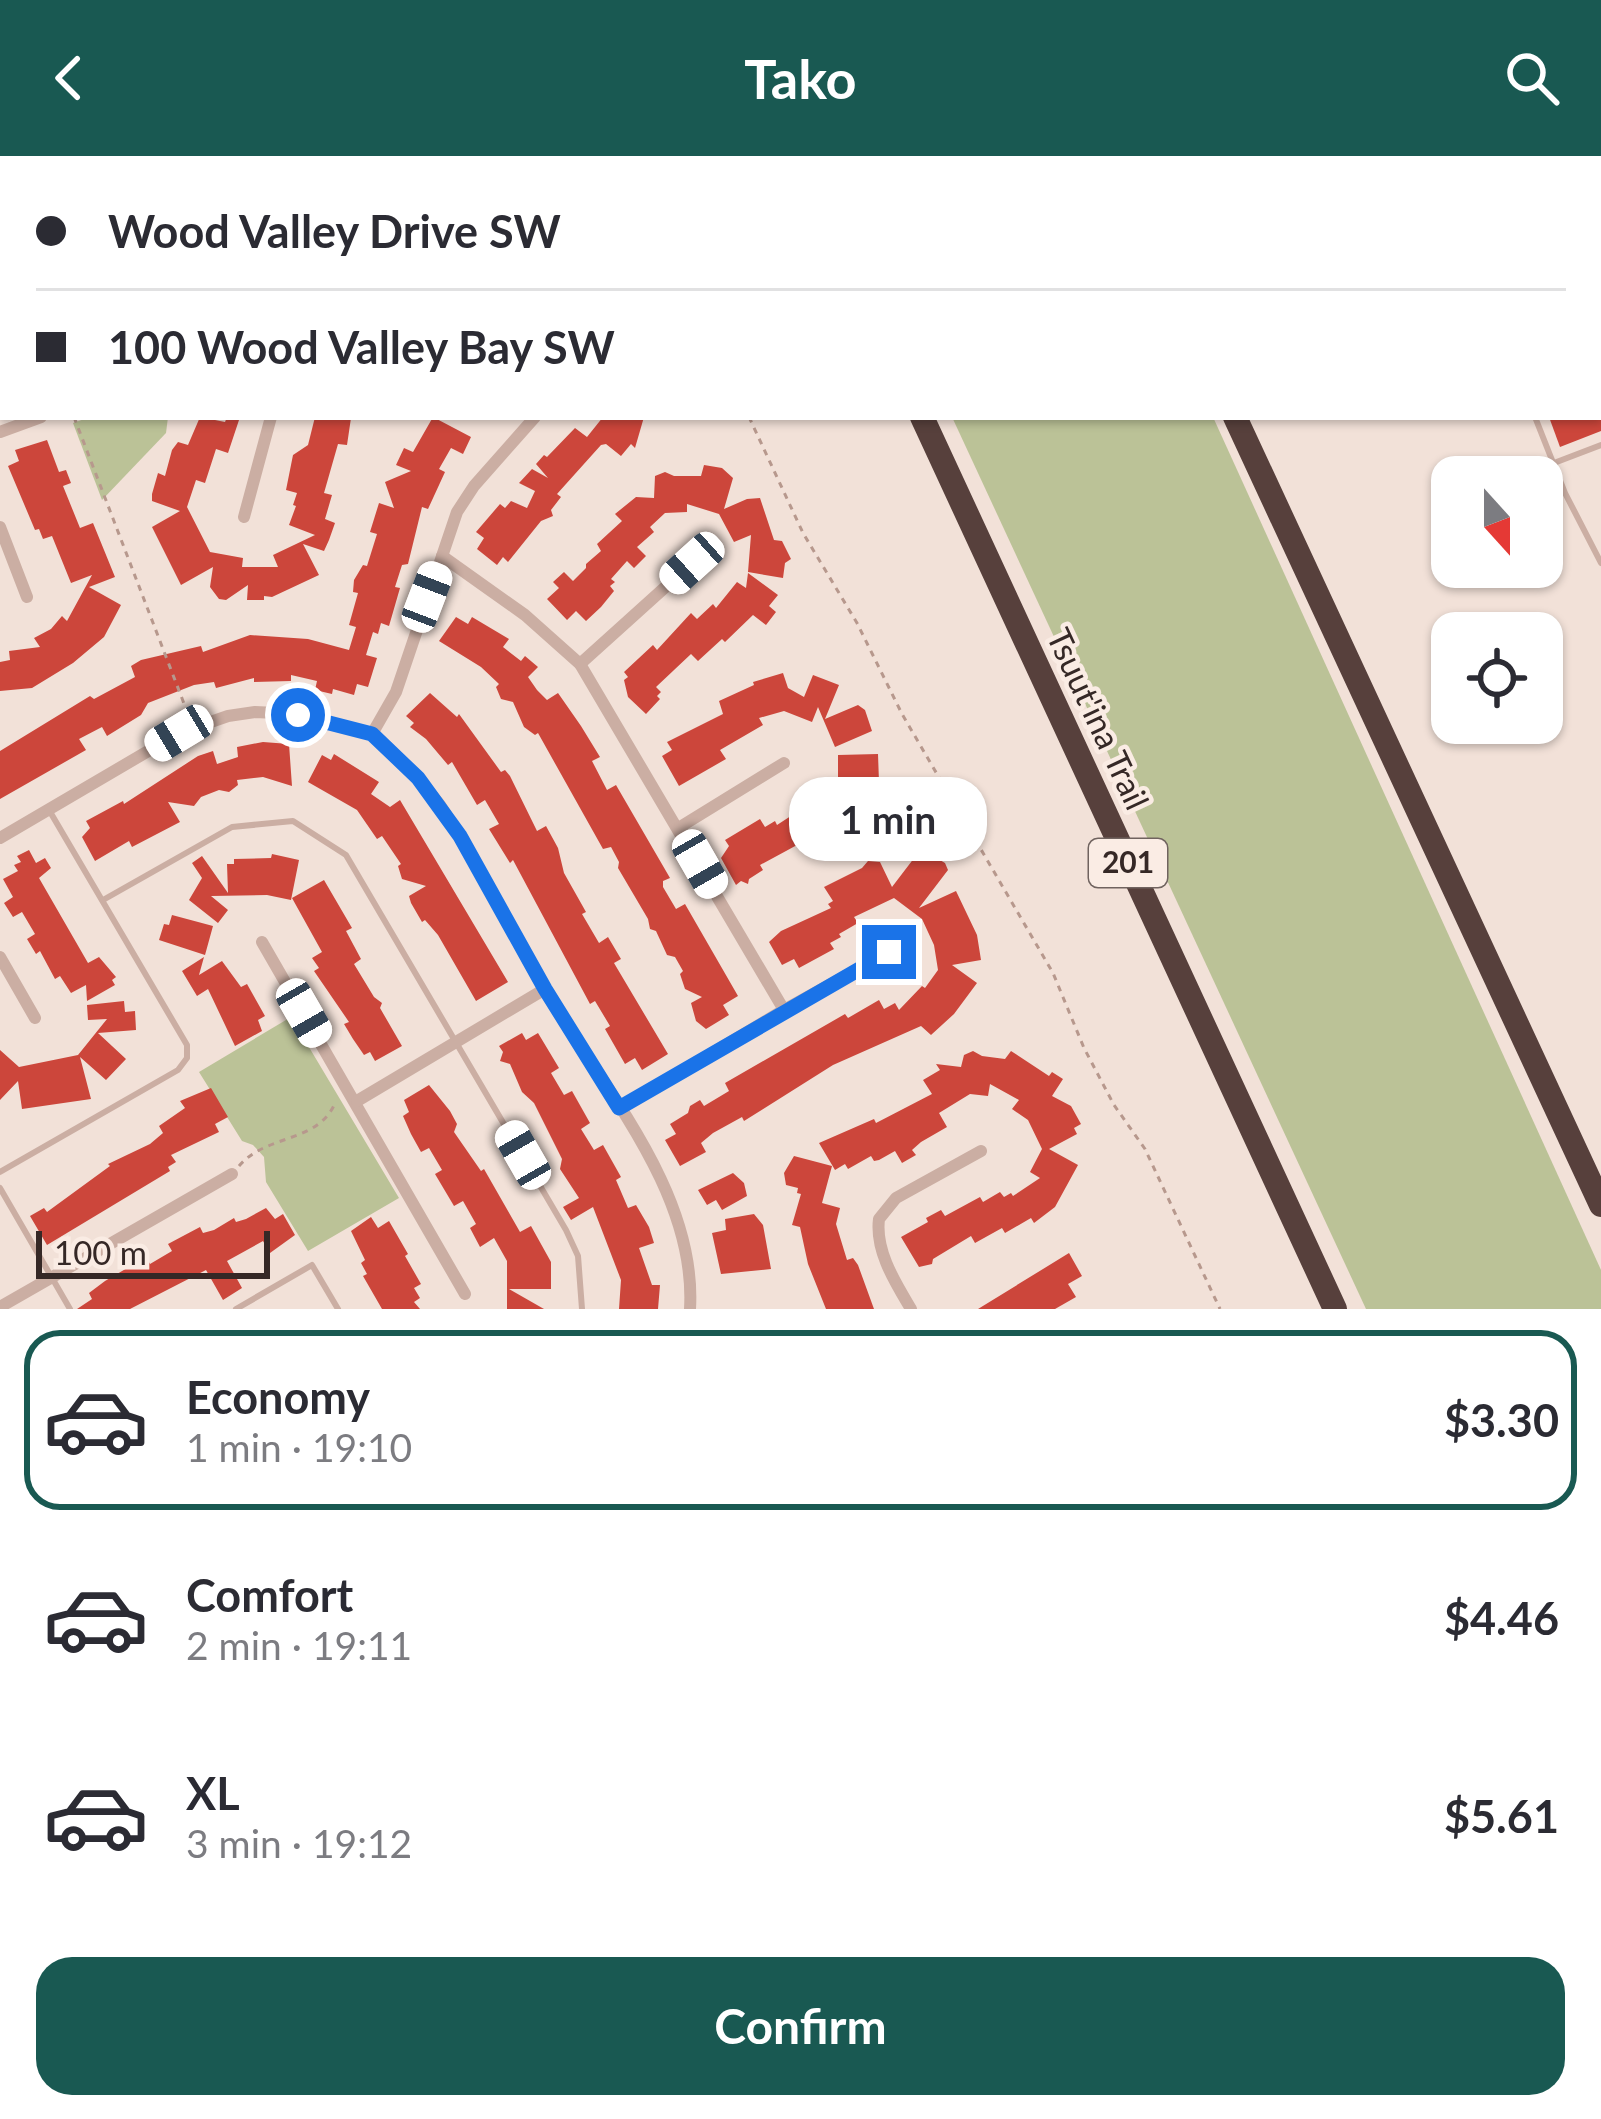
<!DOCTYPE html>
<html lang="en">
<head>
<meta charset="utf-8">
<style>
	:root { --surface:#fff; --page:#f7f7f7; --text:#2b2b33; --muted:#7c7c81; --line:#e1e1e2; --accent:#195952 }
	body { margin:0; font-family:Lato,sans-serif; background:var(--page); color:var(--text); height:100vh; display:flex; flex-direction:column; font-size:45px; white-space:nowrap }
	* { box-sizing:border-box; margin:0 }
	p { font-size:39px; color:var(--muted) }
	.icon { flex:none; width:66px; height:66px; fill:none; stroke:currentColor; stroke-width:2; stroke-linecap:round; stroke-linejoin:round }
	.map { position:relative; height:1153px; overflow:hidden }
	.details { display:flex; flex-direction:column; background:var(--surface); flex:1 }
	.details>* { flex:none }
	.hud { position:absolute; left:0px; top:0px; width:1602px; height:264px; box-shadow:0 3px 9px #0004; display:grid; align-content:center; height:264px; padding:0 36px; background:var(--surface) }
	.needle { width:78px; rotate:159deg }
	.tools { position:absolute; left:1431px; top:300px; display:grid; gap:24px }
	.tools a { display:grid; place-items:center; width:132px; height:132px; border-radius:24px; background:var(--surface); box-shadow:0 3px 9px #0004; font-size:60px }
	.scale { position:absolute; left:36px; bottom:30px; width:234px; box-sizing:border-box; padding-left:12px; border:6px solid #352826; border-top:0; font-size:33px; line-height:42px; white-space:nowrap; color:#352826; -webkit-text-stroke:9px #faece4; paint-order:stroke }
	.end { position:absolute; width:54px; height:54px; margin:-27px; border:15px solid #1a73e8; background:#fff; box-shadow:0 0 0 6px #fff }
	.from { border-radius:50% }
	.bubble { position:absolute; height:84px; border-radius:36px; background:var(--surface); box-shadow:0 3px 9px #0004; font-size:39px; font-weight:700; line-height:84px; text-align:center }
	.car { position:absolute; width:36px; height:72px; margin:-36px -18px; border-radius:15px; box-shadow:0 0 9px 3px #0007; background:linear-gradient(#fff 24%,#345 0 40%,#fff 0 76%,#345 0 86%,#fff 0) }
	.hud b { display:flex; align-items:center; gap:42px; height:114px; font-size:45px }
	.hud b+b { border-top:3px solid var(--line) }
	.hud i { width:30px; height:30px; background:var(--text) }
	ul { padding:21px 0 0; list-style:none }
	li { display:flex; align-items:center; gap:36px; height:180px; margin:0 24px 18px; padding:0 12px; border:6px solid transparent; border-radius:36px }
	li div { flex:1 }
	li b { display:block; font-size:45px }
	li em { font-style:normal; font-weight:700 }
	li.selected { border-color:var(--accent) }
	li>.icon { width:108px; height:108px; stroke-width:1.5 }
	.primary-button { display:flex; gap:24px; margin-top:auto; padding:24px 36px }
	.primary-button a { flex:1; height:138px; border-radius:36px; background:var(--accent); color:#fff; font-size:48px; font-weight:700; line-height:138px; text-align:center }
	header { display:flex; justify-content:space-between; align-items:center; height:156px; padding:0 36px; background:var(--accent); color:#fff; font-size:54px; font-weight:700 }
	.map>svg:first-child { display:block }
	.green { fill:#bbc297 }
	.building { fill:#cc463b }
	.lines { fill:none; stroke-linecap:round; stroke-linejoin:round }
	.path { stroke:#b7988d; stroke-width:3; stroke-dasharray:6 6; stroke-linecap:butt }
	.lane { stroke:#cbaea3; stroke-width:6 }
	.street { stroke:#cbaea3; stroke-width:12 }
	.secondary { stroke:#9e7d74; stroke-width:18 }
	.highway { stroke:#57403c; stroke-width:24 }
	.route { stroke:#1a73e8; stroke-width:15 }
	.labels { text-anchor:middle; stroke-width:9; stroke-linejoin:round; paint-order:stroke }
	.shield { fill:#faece4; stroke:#70635f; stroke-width:3 }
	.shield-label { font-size:30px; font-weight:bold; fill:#352826 }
	.street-label { font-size:33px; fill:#352826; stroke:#faece4 }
</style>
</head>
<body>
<header><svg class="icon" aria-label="back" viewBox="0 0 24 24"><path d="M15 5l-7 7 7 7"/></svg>Tako<svg class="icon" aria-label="search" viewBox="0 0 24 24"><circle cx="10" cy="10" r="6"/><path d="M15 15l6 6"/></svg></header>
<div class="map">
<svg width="1601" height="1153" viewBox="0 0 1601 1153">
	<rect width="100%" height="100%" fill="#f2e1d8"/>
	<g class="green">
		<polygon points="90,261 168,261 166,277 102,344 73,267"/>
		<polygon points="952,261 1213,261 1601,1114 1601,1153 1366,1153"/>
		<polygon points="291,861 399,1042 308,1095 266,1026 264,1001 253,989 242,985 199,916"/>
	</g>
	<g class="building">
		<polygon points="200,261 225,266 227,261 240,261 228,297 216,293 205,327 196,324 187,351 210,396 243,402 242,411 278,411 273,399 315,379 289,369 296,350 293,349 297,337 286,334 293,299 308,289 315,261 351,262 347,289 338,288 324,337 332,339 325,363 335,367 329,384 324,395 303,388 319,419 272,441 264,440 264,444 247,444 248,429 226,444 219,443 210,431 213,411 181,429 152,371 180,355 152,345 152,338 158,317 165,320 172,294 178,286 188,289"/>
		<polygon points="433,261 471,281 463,298 451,292 439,313 445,316 428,353 422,351 408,408 402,409 395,431 400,432 389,470 381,467 378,478 373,476 366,499 377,502 368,531 357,528 354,539 333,533 332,538 315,534 317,525 291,519 291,525 254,526 254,522 216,532 214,526 194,529 148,547 141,559 107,580 102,571 79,583 86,594 0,643 0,595 90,540 94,543 135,521 131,510 141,504 201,490 203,496 250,479 308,483 349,494 356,471 349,469 358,437 353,436 354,424 363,409 367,410 377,378 370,376 379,347 394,352 385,326 411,315 396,309 404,292 413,296"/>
		<polygon points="603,261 644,261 635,292 631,288 621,300 606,288 601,289 557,338 561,341 551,354 553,360 541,365 508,406 503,401 497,409 477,393 484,382 476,376 500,348 505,352 511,345 527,352 535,335 519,327 532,313 548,322 536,308 544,299 547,301 575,272 587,281"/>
		<polygon points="1549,261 1601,261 1601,275 1560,291"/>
		<polygon points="47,284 59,316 66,314 71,327 63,330 80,372 93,367 115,421 89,431 121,449 104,481 73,507 32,532 0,535 0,506 10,504 9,495 40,491 34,482 51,473 62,460 67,465 92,419 71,427 52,380 43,383 39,373 35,374 8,310 19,305 15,294"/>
		<polygon points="704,309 722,312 733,322 724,353 747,343 760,342 774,384 782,385 791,403 785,407 783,422 748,416 751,379 734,386 719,358 687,348 687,356 665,357 650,371 654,376 637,391 646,400 634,412 627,405 611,423 615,426 610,430 614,435 601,451 586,465 576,455 567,464 547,443 559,432 553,426 564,416 573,425 586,412 586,408 601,395 597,388 622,365 615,358 636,341 654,342 655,320 665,316 674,320 701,320"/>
		<polygon points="748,417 778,439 769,450 776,456 766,469 753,459 725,486 722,483 698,505 691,498 656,531 661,536 657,540 660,543 646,558 628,541 624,524 628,521 624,516 653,489 657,494 691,457 697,463 713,448 716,452 737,426 746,432"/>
		<polygon points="456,461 468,468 472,461 509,483 503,491 521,505 525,500 538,511 528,521 537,534 547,544 558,537 581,570 600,601 592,605 607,634 616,629 670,722 663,725 663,731 676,753 685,748 738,840 723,849 729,859 706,873 696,865 691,847 702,841 685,833 680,818 683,815 675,801 667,799 656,775 650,773 648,763 618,712 619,706 611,691 603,693 538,577 535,579 524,571 513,546 501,543 496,531 499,528 481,511 439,485"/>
		<polygon points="783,517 788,532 804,541 813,519 839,529 825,563 858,549 865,554 872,575 835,591 818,551 812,566 784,555 759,562 763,569 720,594 726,603 679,630 662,600 672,594 667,586 723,558 719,545 754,529 753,526"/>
		<polygon points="430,537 457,561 459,558 501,616 505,614 510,620 537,675 546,670 558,692 564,717 586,756 582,758 599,787 608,781 621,803 614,807 668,898 642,914 635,902 625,908 605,873 610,870 595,845 590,848 513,704 510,707 489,673 499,668 485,644 477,649 452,606 448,609 426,583 410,571 414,567 406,560"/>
		<polygon points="263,586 289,588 292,630 263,621 237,624 238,629 229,636 219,634 201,641 194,650 168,646 180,666 132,691 129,685 95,705 82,681 90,672 86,665 123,645 124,648 198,600 213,595 217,608 238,601 237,591"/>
		<polygon points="334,598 379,626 371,638 390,651 400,644 508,826 476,845 438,779 425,764 422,766 411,747 409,740 426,730 402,723 398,710 401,708 382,680 377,683 357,654 308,626 322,599 331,604"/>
		<polygon points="878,598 879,626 847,627 870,652 865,657 845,675 841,670 801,695 797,689 786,695 760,709 763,714 749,723 748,728 741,725 736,729 721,702 729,690 725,684 760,663 765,671 775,665 777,669 820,641 838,624 838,599"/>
		<polygon points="921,693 945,707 948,714 919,752 956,735 977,779 981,804 952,809 977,827 954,858 931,879 921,870 833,909 744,965 742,961 713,977 701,987 706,996 680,1010 665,984 676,978 670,968 688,957 690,950 700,944 704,950 729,935 725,927 845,858 848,862 879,844 884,853 895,847 899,854 922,830 925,832 938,814 934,789 922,763 894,742 854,761 858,767 839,778 841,781 830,787 834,793 799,812 794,803 782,809 769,786 781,775 831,752 828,748 833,745 824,731 862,712 868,705 880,706 892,731"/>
		<polygon points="29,694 36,707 45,702 51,712 39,722 88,807 99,801 116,821 112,824 115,829 87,845 86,829 71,837 60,820 55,823 40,795 36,798 27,783 35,778 22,756 13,761 4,747 13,741 3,723 18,715 14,709 21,706 17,700"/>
		<polygon points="272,698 299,704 291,744 267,739 211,740 228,754 218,767 189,744 202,722 192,707 202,700 228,737 227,708 234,708 234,703 271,702"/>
		<polygon points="324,724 352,772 346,775 361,803 354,808 374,841 382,847 380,852 402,890 375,905 370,896 364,899 353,883 344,868 349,866 314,815 319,812 312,802 322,796 292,742"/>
		<polygon points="172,759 213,770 205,799 159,784 164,768 169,769"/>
		<polygon points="204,801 199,819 222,805 241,831 247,828 265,860 258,864 262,875 235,890 208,833 197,840 182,815"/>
		<polygon points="124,845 125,856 135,855 136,874 98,877 126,903 106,924 80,901 91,943 22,953 18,925 0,944 0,894 19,911 78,899 107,863 88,864 87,849"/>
		<polygon points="522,877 526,884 538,877 559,912 551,917 564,939 572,935 590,967 581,973 594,994 603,989 621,1021 616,1024 628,1052 636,1049 649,1071 654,1087 639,1092 652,1129 660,1129 658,1153 619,1153 621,1124 593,1051 571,1064 563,1051 579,1042 560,1013 562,1003 534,947 522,936 510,908 500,905 503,896 499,890"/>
		<polygon points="973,895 982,900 1005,903 1011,895 1049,920 1052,916 1063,923 1052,940 1071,950 1081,968 1074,972 1077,978 1049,993 1078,1009 1055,1051 1034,1067 1031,1062 1005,1077 1002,1072 975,1087 971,1080 933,1103 932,1108 919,1111 901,1081 928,1066 926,1062 941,1054 945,1060 980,1041 983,1046 1000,1036 1004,1041 1011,1037 1013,1040 1040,1022 1030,1016 1042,993 1028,964 1012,953 1019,944 990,928 988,940 970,938 939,957 947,971 921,986 912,994 916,999 902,1007 895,995 879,1004 874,1005 871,1000 848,1013 845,1008 835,1014 819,987 874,963 876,967 932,938 923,924 940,914 936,908 961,911 964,899"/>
		<polygon points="429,929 450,955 457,968 454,976 481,1015 484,1013 520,1076 531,1070 551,1106 551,1133 509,1133 544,1153 507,1153 507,1105 494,1082 480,1091 470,1072 476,1068 463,1045 454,1050 435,1018 442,1014 429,992 421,996 411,978 403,960 409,956 404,944"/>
		<polygon points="211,932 228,961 215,968 219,976 171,999 176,1006 168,1011 170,1015 47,1089 30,1060 44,1052 47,1056 110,1010 108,1008 150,988 163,977 159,970 185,952 180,945"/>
		<polygon points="794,1000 832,1010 822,1047 840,1052 836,1068 847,1104 853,1102 858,1109 874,1153 826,1153 808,1108 800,1071 792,1069 801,1038 797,1037 798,1032 786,1029 784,1017"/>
		<polygon points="733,1017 744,1027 747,1040 722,1054 716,1044 707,1049 698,1034"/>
		<polygon points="266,1052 275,1063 283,1058 295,1079 270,1097 263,1085 227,1105 242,1132 223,1144 206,1114 130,1153 77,1153 92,1143 89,1137 105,1125 146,1101 150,1108 172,1095 168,1088 183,1080 200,1071 203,1077 214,1074 234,1062 236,1066 246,1063"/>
		<polygon points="754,1058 763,1069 771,1113 721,1118 712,1077 726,1074 725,1063"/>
		<polygon points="371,1061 378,1072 389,1065 408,1098 405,1100 421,1128 414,1132 420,1142 414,1146 420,1153 382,1153 363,1120 367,1118 361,1107 365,1104 351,1075"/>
		<polygon points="1069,1097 1082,1120 1068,1128 1076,1141 1055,1153 978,1153"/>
	</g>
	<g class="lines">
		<g class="path">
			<polyline points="509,0 514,3"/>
			<polyline points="224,3 233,0"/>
			<polyline points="410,3 419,0"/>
			<polyline points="74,261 188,558"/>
			<polyline points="749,261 803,377 857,467 902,558 1053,817 1084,892 1114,949 1145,993 1220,1153"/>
			<path d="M239 1010C267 977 319 988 336 945"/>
		</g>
		<g class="lane">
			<polyline points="1436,0 1437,3"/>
			<polyline points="1535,261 1565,337 1601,407"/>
			<polyline points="1554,307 1601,289"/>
			<polyline points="103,744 232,671 293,665 346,699 566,1074 578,1100 582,1153"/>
			<polyline points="0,1016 178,914 187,902 187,889 49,654"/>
			<polyline points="0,1032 70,1153"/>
			<polyline points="236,1153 312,1109 338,1153"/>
		</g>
		<g class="street">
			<polyline points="39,0 40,3"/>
			<polyline points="0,276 41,261"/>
			<polyline points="244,361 271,261"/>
			<polyline points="0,371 27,441"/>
			<polyline points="442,400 525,459 580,508 784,854 619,953"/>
			<polyline points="580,508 692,407"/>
			<polyline points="372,578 396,536 457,356 474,330 535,261"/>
			<polyline points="680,671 784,607"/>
			<path d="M0 682 179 577 228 560 255 556 298 558 372 578 418 622 440 649C478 708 509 772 544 833 601 930 697 1035 690 1153"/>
			<polyline points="262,786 465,1138"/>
			<polyline points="0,801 35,862"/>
			<polyline points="784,854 889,796"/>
			<polyline points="357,945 545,833"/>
			<polyline points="0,1151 232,1018"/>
			<path d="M911 1153C895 1126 875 1095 879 1063L896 1042 981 995"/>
		</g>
		<g class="secondary">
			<polyline points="265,3 273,0"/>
			<polyline points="342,3 348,0"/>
			<polyline points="0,105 3,104"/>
			<polyline points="0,138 3,137"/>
		</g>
		<g class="highway">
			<polyline points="802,0 803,3"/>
			<polyline points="1114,0 1115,3"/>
			<polyline points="922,261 1335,1153"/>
			<polyline points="1235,261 1601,1049"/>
		</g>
	</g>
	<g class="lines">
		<polyline class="route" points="298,559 372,578 418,622 460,680 545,833 619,952 889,796"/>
	</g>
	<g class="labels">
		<rect class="shield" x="1089" y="683" width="78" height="48" rx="9"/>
		<g class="shield-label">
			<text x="1128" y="717">201</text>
		</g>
		<g class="street-label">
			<text transform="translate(1098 563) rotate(65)" y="12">Tsuut'ina Trail</text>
		</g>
	</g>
</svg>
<div class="tools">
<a><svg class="needle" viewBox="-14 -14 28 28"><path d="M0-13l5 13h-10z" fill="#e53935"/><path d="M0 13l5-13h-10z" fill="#7c7c81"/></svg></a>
<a><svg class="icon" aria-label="locate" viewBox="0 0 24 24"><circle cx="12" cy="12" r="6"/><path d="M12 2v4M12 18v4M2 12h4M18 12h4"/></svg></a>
</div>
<div class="scale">100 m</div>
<i class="end from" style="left:298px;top:559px"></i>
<i class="end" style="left:889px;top:796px"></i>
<div class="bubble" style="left:789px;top:621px;width:198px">1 min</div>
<i class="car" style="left:692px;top:407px;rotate:228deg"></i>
<i class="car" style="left:427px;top:441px;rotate:21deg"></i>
<i class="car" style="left:179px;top:577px;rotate:239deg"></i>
<i class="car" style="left:700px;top:708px;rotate:150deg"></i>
<i class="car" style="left:304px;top:857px;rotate:150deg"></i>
<i class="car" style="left:523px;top:999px;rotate:330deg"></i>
<div class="hud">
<b><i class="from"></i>Wood Valley Drive SW</b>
<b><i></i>100 Wood Valley Bay SW</b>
</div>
</div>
<section class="details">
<ul>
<li class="selected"><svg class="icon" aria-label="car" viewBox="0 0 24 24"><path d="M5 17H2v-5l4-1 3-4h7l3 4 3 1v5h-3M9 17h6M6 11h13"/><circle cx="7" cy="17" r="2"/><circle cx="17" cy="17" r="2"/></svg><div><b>Economy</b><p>1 min · 19:10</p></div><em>$3.30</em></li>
<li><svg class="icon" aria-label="car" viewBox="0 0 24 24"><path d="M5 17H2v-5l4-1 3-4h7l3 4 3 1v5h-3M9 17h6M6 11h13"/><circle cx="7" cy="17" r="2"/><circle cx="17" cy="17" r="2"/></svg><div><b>Comfort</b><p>2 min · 19:11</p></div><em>$4.46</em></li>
<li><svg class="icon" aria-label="car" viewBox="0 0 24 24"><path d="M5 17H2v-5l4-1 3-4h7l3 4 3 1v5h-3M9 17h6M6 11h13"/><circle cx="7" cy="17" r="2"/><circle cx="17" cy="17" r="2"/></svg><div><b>XL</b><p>3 min · 19:12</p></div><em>$5.61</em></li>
</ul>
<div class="primary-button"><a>Confirm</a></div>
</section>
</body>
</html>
